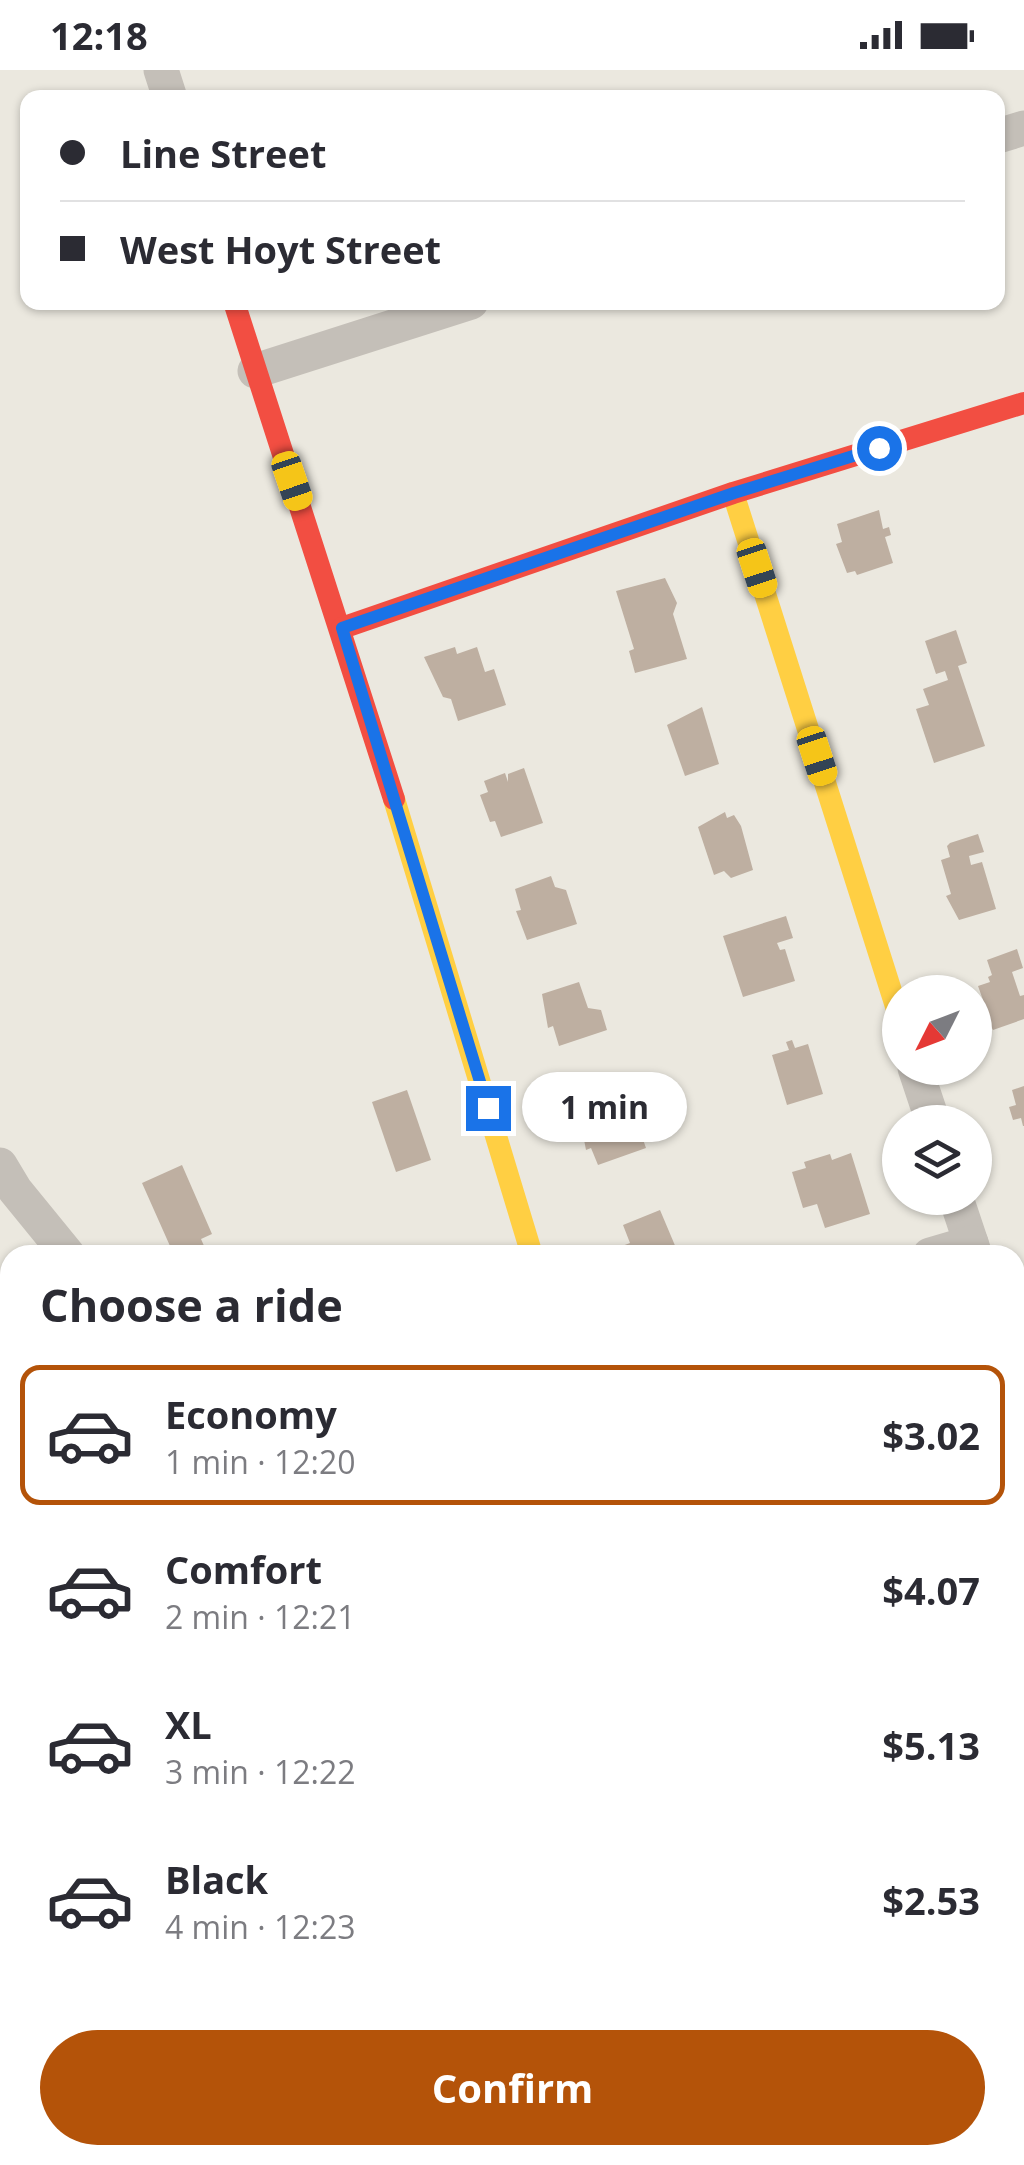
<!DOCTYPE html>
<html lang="en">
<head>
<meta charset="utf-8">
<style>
	:root { --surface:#fff; --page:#f7f7f7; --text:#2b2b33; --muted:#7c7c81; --line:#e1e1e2; --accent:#b45309 }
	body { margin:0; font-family:"Open Sans",sans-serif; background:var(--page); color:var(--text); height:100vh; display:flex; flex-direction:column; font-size:38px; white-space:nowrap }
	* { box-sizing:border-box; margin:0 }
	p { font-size:32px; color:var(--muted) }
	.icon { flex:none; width:55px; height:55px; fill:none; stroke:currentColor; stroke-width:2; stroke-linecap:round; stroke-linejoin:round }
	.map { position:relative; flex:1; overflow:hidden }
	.side { position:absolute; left:0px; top:1175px; width:1025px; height:920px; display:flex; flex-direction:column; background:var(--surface); border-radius:30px 30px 0 0; box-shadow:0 2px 8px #0004 }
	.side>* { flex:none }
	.guide { position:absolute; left:20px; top:20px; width:985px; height:220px; border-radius:20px; box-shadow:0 2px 8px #0004; display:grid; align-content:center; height:220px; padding:0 40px; background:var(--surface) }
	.needle { width:65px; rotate:228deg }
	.fabs { position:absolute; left:882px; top:905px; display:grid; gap:20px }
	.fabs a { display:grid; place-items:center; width:110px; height:110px; border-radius:50%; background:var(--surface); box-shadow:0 2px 8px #0004; font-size:50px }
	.end { position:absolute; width:45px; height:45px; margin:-22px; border:12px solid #1a73e8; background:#fff; box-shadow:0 0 0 5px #fff }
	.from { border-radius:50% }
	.bubble { position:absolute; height:70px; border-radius:35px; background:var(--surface); box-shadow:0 2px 8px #0004; font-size:32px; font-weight:700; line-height:70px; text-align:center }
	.car { position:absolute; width:30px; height:60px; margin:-30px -15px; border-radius:12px; box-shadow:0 0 8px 2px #0007; background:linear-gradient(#f5c518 24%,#345 0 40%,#f5c518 0 76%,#345 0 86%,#f5c518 0) }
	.guide b { display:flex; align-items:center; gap:35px; height:95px; font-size:38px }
	.guide b+b { border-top:2px solid var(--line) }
	.guide i { width:25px; height:25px; background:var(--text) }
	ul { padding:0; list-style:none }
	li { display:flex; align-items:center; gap:30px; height:140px; margin:0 20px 15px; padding:0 20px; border:5px solid transparent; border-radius:20px }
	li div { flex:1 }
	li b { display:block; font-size:38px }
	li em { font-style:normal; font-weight:700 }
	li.current { border-color:var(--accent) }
	li>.icon { width:90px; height:90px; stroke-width:1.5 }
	h2 { padding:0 40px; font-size:45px; line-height:120px }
	.button { display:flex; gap:20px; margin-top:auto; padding:20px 40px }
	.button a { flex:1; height:115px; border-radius:60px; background:var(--accent); color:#fff; font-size:40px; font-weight:700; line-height:115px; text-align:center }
	.status { display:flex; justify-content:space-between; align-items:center; height:70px; padding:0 50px; background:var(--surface); direction:ltr }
	.status svg { height:28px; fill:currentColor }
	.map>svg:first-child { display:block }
	.building { fill:#beafa1 }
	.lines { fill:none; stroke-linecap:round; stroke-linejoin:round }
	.street { stroke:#c4bfb8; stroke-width:35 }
	.slow { stroke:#ffcf43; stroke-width:22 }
	.jam { stroke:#f24e42; stroke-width:22 }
	.route { stroke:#1a73e8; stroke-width:12 }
</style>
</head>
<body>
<div class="status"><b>12:18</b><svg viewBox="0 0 49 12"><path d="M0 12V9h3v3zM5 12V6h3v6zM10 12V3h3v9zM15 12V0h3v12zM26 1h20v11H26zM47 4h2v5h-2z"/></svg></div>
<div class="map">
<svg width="1024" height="2095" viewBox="0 0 1024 2095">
	<rect width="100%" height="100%" fill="#ebe8df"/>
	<g class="building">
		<polygon points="879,440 883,459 889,457 891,465 885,467 893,493 857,505 855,501 847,503 836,474 842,472 837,454"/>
		<polygon points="665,508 677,533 673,544 687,589 635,603 629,581 634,579 616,521"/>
		<polygon points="956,560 967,593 958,596 985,676 934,693 916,639 929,635 923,619 948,610 945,601 936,604 925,571"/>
		<polygon points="455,577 457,584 477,577 485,602 494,599 506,635 458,651 451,629 443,627 424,587"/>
		<polygon points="702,637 719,694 685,706 667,655"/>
		<polygon points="524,698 543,753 501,767 495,751 490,752 480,725 488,722 484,711 505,703 508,712 508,704"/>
		<polygon points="725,742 727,748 734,745 741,756 753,800 731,808 724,801 714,805 698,757"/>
		<polygon points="978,764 984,782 969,786 971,795 982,792 996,839 959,850 946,826 951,824 941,790 950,787 947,776 950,773"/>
		<polygon points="551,806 555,817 566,820 577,854 527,870 516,841 521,840 515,819"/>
		<polygon points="786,846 793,868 777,873 780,880 785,879 795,911 743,927 723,866"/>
		<polygon points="1017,879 1023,898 1012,902 1020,926 1024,925 1024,949 993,960 978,932 983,930 978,916 990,912 988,907 992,905 987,890"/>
		<polygon points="579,912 588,938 601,940 607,960 559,976 553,956 548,958 542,924"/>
		<polygon points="792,970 795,978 808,974 823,1024 787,1035 772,985 789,980 786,972"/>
		<polygon points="1024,1016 1024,1056 1023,1056 1021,1048 1013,1050 1009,1037 1016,1035 1012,1020"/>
		<polygon points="407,1020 431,1090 396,1102 372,1032"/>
		<polygon points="618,1035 622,1046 627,1045 629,1065 640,1061 646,1078 598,1095 591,1078 586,1080 580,1049"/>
		<polygon points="851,1083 870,1144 825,1158 817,1134 803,1138 792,1102 806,1098 804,1092 830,1084 832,1090"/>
		<polygon points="182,1095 212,1164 201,1169 208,1185 174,1185 142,1113"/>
		<polygon points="660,1140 679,1185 625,1185 622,1176 630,1173 623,1155"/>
		<polygon points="1015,1624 1024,1636 1018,1643 1024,1664 1015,1667"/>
		<polygon points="10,1637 10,1690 0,1693 0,1640"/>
		<polygon points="1024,1733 1024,1789 1021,1790 1015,1773 1015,1737"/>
		<polygon points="378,2085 426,2085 430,2095 383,2095"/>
	</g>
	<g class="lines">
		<g class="street">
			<polyline points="161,0 170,28"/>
			<polyline points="998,66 1024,58"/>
			<polyline points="255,301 471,232"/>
			<polyline points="915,998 933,1052"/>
			<polyline points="0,1095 15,1120 68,1185"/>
			<polyline points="956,1128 975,1185"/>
			<polyline points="930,1185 971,1173"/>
			<polyline points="1015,1300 1024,1326"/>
			<polyline points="1015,1969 1024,1967"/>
			<polyline points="0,1992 10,2004"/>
			<polyline points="242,2085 274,2095"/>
			<polyline points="819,2085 823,2095"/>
			<polyline points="662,2095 684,2085"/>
		</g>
		<g class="slow">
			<polyline points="733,423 900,949"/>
			<polyline points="394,729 532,1185"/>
		</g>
		<g class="jam">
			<polyline points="234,232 394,729"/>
			<polyline points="342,558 733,423 1024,333"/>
		</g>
	</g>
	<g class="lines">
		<polyline class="route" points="488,1038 342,558 734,423 879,378"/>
	</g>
</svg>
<div class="fabs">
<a><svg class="needle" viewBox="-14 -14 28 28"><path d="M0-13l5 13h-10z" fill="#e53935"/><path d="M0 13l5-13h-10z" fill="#7c7c81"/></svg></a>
<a><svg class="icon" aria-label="layers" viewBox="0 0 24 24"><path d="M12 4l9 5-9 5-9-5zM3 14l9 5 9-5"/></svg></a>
</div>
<i class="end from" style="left:879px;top:378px"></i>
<i class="end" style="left:488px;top:1038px"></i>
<div class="bubble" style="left:522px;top:1002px;width:165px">1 min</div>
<i class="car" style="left:292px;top:411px;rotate:161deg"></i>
<i class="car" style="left:757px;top:498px;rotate:162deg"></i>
<i class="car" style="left:817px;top:686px;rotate:162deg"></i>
<div class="guide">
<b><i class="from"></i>Line Street</b>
<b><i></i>West Hoyt Street</b>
</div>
<section class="side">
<h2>Choose a ride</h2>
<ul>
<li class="current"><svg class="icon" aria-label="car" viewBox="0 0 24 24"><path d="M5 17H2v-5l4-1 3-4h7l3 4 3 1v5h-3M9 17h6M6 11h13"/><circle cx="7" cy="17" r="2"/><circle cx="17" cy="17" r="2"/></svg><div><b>Economy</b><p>1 min · 12:20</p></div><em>$3.02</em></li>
<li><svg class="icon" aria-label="car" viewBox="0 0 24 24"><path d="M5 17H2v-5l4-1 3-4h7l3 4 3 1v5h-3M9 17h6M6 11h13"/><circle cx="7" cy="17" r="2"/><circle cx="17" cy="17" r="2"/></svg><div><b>Comfort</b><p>2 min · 12:21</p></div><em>$4.07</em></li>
<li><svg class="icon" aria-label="car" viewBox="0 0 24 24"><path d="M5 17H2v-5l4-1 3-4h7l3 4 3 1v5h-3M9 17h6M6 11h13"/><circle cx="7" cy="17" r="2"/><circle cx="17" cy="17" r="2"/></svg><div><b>XL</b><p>3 min · 12:22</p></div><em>$5.13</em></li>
<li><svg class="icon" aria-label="car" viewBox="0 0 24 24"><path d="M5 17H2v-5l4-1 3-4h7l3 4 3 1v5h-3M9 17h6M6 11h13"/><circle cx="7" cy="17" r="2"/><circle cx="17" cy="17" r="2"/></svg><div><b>Black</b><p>4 min · 12:23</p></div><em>$2.53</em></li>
</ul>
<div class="button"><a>Confirm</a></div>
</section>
</div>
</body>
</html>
